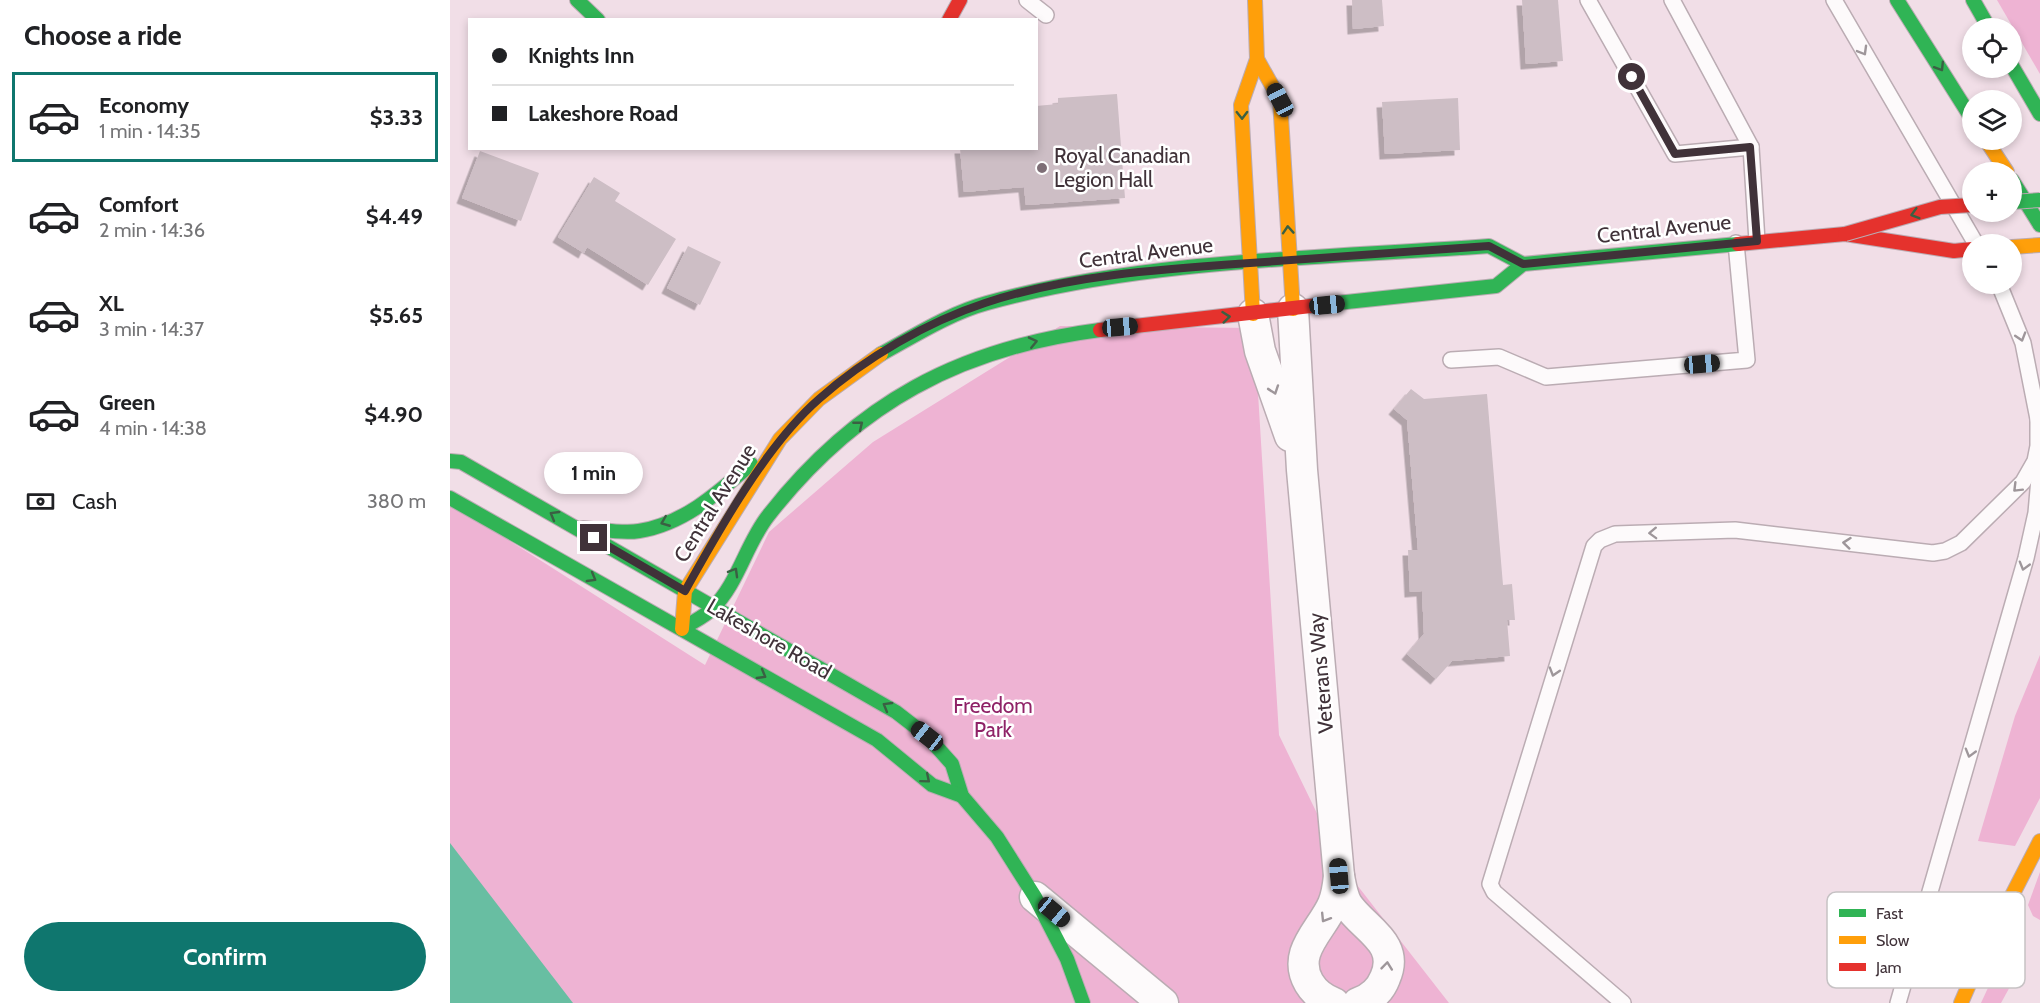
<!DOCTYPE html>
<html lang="en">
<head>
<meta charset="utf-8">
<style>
	:root { --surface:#fff; --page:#f2f2f2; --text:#202124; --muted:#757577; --line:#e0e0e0; --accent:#0f766e }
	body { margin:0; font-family:Cabin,sans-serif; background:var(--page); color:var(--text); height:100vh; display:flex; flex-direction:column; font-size:22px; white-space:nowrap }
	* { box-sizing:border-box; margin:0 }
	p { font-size:20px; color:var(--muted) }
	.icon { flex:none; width:33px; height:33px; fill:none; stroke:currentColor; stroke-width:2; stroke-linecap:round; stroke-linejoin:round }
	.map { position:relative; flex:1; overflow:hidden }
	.drawer { display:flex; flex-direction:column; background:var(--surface); width:450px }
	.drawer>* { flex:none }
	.hud { position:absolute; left:18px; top:18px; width:570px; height:132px; border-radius:0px; box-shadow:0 3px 9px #0003; display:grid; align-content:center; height:132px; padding:0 24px; background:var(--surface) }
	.controls { position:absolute; left:1512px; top:18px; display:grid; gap:12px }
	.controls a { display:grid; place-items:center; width:60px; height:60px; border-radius:50%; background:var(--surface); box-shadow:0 3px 9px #0003; font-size:30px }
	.end { position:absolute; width:27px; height:27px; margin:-14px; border:8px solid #403239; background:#fff; box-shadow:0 0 0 3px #fff }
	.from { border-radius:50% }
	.bubble { position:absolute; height:42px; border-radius:21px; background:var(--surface); box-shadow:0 3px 9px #0003; font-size:20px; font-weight:700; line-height:42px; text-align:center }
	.car { position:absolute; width:18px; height:36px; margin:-18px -9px; border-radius:8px; box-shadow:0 0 4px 2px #0007; background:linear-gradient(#222 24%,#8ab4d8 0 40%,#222 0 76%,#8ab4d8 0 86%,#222 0) }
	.hud b { display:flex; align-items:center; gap:21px; height:57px; font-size:22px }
	.hud b+b { border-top:2px solid var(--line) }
	.hud i { width:15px; height:15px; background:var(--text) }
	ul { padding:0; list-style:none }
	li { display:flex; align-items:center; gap:18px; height:90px; margin:0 12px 9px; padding:0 12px; border:3px solid transparent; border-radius:0px }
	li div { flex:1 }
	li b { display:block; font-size:22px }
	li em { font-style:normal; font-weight:700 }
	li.current { border-color:var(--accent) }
	li>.icon { width:54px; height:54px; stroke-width:1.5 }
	h2 { padding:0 24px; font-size:27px; line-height:72px }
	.pay { display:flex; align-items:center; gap:15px; height:66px; padding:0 24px; font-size:22px }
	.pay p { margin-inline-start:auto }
	.button { display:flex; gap:12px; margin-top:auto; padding:12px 24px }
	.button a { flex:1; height:69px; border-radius:36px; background:var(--accent); color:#fff; font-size:24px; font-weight:700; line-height:69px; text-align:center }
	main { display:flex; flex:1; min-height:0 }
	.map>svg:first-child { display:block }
	.green { fill:#eeb3d3 }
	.water { fill:#68bea2 }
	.building { fill:#cdbec5; filter:url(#shadow) }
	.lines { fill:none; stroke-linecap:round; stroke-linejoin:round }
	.lane-casing { stroke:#bbacb3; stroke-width:18 }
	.street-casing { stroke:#bbacb3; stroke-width:33 }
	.fast-casing { stroke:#bbacb3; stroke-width:16 }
	.slow-casing { stroke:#bbacb3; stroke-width:16 }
	.jam-casing { stroke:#bbacb3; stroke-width:16 }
	.lane { stroke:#fdfafb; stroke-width:15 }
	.street { stroke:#fdfafb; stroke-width:30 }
	.fast { stroke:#30b455; stroke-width:14 }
	.slow { stroke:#ff9f0a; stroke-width:14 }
	.jam { stroke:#e5322d; stroke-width:14 }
	.fast-bridge-casing { stroke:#bbacb3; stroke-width:16; stroke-linecap:butt }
	.jam-bridge-casing { stroke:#bbacb3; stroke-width:16; stroke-linecap:butt }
	.fast-bridge { stroke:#30b455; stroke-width:14 }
	.jam-bridge { stroke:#e5322d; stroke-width:14 }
	.oneway { stroke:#9e969a }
	.oneway2 { stroke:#3a6043 }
	.route { stroke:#403239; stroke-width:8 }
	.poi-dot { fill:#7e6e76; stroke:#fff; stroke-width:2 }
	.labels { text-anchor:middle; stroke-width:5; stroke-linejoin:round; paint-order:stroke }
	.poi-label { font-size:21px; fill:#403239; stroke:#fff; text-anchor:start }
	.street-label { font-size:21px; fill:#403239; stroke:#fff }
	.park-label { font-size:21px; fill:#8f2267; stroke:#fff }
	.key { fill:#fff; stroke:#c6c2c4; stroke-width:1.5 }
	.key-label { font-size:16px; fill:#403239 }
</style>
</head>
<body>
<main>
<section class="drawer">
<h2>Choose a ride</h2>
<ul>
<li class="current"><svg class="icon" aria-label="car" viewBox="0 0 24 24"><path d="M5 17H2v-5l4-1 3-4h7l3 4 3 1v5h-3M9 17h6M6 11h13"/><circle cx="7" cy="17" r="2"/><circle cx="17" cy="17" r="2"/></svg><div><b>Economy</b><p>1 min · 14:35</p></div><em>$3.33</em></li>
<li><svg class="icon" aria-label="car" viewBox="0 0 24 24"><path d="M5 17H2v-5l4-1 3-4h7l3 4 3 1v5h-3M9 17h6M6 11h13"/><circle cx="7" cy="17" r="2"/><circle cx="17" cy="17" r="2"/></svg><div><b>Comfort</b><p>2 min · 14:36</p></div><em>$4.49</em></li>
<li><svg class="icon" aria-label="car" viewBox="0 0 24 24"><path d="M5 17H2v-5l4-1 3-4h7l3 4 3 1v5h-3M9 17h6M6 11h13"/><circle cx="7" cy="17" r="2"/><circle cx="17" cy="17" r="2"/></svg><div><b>XL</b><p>3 min · 14:37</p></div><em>$5.65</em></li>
<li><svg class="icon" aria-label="car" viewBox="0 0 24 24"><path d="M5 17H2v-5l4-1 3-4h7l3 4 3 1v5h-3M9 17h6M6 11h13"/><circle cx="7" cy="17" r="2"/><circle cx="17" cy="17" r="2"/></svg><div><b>Green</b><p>4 min · 14:38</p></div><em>$4.90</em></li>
</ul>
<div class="pay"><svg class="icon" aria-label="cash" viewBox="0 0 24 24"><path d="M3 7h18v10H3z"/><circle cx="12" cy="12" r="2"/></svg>Cash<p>380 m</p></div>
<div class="button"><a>Confirm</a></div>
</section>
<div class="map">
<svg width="1590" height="1003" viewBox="0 0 1590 1003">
	<defs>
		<filter id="shadow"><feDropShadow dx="-5.5" dy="5.5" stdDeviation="0" flood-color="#0004"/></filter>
	</defs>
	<rect width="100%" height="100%" fill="#f1dee7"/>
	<g class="green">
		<polygon points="1547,0 1590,0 1590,74"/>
		<polygon points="610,326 804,328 829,735 893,867 999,1003 73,1003 0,912 0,503 255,665 319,532 423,442"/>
		<polygon points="1590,655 1590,798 1565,846 1528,841 1565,716"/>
		<polygon points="1590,872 1590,920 1583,916 1578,905"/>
		<polygon points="1554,953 1573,963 1551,1003 1531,1003"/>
	</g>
	<polygon class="water" points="0,843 123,1003 0,1003"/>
	<g class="building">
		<polygon points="902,0 932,0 934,26 903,29"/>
		<polygon points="1072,0 1108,0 1113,61 1076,64"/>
		<polygon points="667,94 675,198 576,205 574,187 514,192 510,148 586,148 586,106 608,104 608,98"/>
		<polygon points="1008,98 1010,150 935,154 932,102"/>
		<polygon points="30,151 89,173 71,221 12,198"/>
		<polygon points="144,177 170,193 165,201 226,239 198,285 137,247 134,253 108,237"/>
		<polygon points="238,246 271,262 250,305 217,288"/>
		<polygon points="961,389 974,399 1037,394 1053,585 1062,584 1065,620 1057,620 1060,656 1002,661 986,679 957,654 974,634 972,591 960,592 958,550 968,550 957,420 944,409"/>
	</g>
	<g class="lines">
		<g class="lane-casing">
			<g id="lane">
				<polyline points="577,0 596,15"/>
				<polyline points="1138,0 1225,154 1301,147"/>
				<polyline points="1222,0 1301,147 1307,241"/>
				<polyline points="1384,0 1526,244"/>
				<polyline points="1549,284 1573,343 1589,424"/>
				<polyline points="1001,360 1049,357 1096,377 1297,360 1286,243"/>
				<polyline points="1173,1003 1044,892 1040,884 1144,546 1150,540 1165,534 1285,530 1483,553 1495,551 1511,543 1573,482 1585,461 1588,446 1588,415"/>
				<polyline points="1448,1003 1576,558 1586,513 1590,467"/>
			</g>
		</g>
		<g class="street-casing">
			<g id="street">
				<polyline points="843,309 852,470 889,876"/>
				<polyline points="803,314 810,351 840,436"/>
				<polyline points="585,897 713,1003"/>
				<path d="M884 1003C873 999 865 993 859 983 841 952 872 930 883 904 887 895 888 885 889 876 891 886 892 895 897 904 913 929 951 942 935 978 930 991 920 999 908 1003"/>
			</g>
		</g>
		<g class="fast-casing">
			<g id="fast">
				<polyline points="127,0 148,20"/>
				<polyline points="1447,0 1522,119"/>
				<polyline points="1523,0 1539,28"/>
				<polyline points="1562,66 1590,114"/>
				<polyline points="1562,180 1590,225"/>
				<polyline points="887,303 1046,286 1073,264 1288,244"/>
				<path d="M431 354C464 336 500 313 537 303 695 259 876 258 1039 246L1073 264"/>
				<polyline points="0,461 11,462 446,712 477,736 502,764 512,796 547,837 585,897 617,959 633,1003"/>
				<polyline points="0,498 427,740 482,785 512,796"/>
				<path d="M133 528C151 529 171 534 189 531 234 524 269 492 301 464"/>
				<path d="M232 629C242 622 254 617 262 609 288 584 296 544 318 516 406 403 510 348 650 330"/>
			</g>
		</g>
		<g class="slow-casing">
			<g id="slow">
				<polyline points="807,59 830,100 843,309"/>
				<polyline points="1536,140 1557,172"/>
				<polyline points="1562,247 1590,245"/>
				<polyline points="803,314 791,105 807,59 805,0"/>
				<polyline points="232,629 235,591 330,439 369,399 431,354"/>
				<polyline points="1511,1003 1534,950 1590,841"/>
			</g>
		</g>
		<g class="jam-casing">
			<g id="jam">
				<polyline points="499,20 510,0"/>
				<polyline points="1288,244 1395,234 1504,251 1522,249"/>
				<polyline points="650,330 887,303"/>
			</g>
		</g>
		<use href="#lane" class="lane"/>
		<use href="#street" class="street"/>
		<use href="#fast" class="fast"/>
		<use href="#slow" class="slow"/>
		<use href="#jam" class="jam"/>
		<g class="fast-bridge-casing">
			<polyline id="fast-bridge" points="1562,202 1590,200"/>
		</g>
		<g class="jam-bridge-casing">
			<polyline id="jam-bridge" points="1395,234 1490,207 1522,205"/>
		</g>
		<use href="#fast-bridge" class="fast-bridge"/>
		<use href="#jam-bridge" class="jam-bridge"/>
	</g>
	<defs><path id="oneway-chevron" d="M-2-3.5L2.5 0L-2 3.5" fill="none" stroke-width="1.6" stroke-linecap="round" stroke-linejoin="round" transform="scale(1.5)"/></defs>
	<g class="oneway">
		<use href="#oneway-chevron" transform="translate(1413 51) rotate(60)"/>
		<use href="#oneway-chevron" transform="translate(1571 337) rotate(73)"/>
		<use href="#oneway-chevron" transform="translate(824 390) rotate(71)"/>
		<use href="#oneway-chevron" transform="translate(1567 488) rotate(135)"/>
		<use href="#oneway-chevron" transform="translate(1203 533) rotate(178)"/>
		<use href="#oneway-chevron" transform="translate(1397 543) rotate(-174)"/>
		<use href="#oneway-chevron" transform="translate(1574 566) rotate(106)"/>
		<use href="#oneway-chevron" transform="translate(1104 672) rotate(107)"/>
		<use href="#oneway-chevron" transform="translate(1520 753) rotate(106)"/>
		<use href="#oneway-chevron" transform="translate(875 918) rotate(122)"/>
		<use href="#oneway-chevron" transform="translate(937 966) rotate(-84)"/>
	</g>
	<g class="oneway2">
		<use href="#oneway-chevron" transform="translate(1490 67) rotate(58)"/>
		<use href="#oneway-chevron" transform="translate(792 115) rotate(89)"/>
		<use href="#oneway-chevron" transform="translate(1465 214) rotate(164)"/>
		<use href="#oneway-chevron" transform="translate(838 230) rotate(-94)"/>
		<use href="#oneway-chevron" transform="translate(776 317) rotate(-6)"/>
		<use href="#oneway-chevron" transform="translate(583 342) rotate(-13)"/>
		<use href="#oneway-chevron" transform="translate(409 425) rotate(-39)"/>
		<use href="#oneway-chevron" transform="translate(104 515) rotate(-150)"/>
		<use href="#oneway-chevron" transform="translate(215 522) rotate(158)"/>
		<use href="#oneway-chevron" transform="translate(284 572) rotate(-60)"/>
		<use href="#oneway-chevron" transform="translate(142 578) rotate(30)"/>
		<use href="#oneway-chevron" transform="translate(312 675) rotate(30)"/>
		<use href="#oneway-chevron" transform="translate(437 706) rotate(-150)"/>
		<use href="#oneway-chevron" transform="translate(476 779) rotate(40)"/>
	</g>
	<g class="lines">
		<path class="route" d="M144 538 235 591C269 530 317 444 369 399 415 358 477 322 535 303 619 275 712 269 800 263 879 257 959 251 1039 246L1073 264 1307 241 1300 147 1225 154 1182 77"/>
	</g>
	<circle class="poi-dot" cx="592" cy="168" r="6"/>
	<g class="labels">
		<g class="poi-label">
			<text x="604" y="163">Royal Canadian<tspan x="604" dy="24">Legion Hall</tspan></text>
		</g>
		<g class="street-label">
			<text transform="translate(1214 229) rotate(-6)" y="7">Central Avenue</text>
			<text transform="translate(696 253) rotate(-7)" y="7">Central Avenue</text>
			<text transform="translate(265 503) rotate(-58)" y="7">Central Avenue</text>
			<text transform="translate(319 639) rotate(30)" y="7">Lakeshore Road</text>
			<text transform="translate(871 673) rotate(-95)" y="7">Veterans Way</text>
		</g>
		<g class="park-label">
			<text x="543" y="713">Freedom<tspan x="543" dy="24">Park</tspan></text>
		</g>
	</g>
	<rect x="1377" y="892" width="198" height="96" rx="9" class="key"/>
	<rect x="1389" y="909" width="27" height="8" fill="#30b455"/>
	<rect x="1389" y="936" width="27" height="8" fill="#ff9f0a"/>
	<rect x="1389" y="963" width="27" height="8" fill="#e5322d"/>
	<g class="key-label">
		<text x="1426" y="919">Fast</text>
		<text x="1426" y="946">Slow</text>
		<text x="1426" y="973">Jam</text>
	</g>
</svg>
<div class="controls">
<a><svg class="icon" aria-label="locate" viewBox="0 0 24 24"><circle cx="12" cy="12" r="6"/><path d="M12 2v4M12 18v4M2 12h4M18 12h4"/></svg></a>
<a><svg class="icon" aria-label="layers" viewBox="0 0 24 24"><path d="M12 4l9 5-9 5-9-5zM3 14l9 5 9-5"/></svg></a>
<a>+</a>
<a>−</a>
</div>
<i class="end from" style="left:1182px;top:77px"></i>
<i class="end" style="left:144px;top:538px"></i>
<div class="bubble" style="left:94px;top:452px;width:99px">1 min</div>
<i class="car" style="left:830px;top:100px;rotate:332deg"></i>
<i class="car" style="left:877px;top:305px;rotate:84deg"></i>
<i class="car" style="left:670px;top:327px;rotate:85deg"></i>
<i class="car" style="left:1252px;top:364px;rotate:85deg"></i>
<i class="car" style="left:477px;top:736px;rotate:308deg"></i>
<i class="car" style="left:889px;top:876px;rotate:355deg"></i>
<i class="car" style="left:604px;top:912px;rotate:130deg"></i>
<div class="hud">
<b><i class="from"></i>Knights Inn</b>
<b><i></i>Lakeshore Road</b>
</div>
</div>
</main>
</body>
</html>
